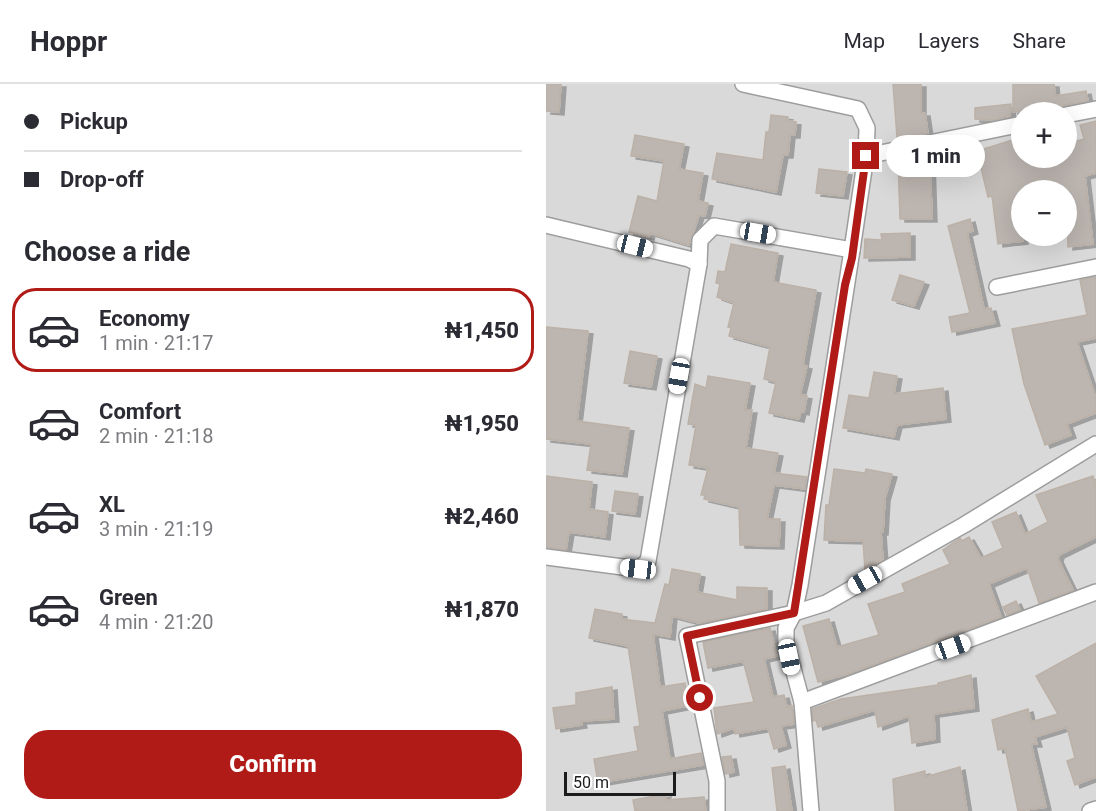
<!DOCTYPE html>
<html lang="en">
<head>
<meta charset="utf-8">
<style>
	:root { --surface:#fff; --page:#f7f7f7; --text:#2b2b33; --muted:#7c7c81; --line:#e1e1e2; --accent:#b11b17 }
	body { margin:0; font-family:Roboto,sans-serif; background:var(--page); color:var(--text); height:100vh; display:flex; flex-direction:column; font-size:22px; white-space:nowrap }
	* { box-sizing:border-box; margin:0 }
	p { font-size:20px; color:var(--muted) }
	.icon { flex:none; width:33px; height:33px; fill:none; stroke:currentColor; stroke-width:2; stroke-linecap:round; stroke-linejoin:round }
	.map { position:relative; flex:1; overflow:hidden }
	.drawer { display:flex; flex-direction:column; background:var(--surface); width:546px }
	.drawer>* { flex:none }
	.guide { display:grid; align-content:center; height:132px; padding:0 24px; background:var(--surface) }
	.tools { position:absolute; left:465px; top:18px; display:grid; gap:12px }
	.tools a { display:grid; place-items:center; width:66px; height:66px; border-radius:50%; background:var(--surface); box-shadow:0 6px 24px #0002; font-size:30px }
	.scale { position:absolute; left:18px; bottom:15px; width:112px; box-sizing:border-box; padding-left:6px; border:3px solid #1c1c1c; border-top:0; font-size:16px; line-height:21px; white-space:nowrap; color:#1c1c1c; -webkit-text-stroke:4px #fff; paint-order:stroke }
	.end { position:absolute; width:27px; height:27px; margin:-14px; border:8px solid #b11b17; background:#fff; box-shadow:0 0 0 3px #fff }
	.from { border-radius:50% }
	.bubble { position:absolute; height:42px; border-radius:21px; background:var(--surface); box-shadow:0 6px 24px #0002; font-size:20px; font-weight:800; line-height:42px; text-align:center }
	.car { position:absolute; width:18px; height:36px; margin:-18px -9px; border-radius:8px; box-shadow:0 0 4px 2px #0007; background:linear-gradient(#fff 24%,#345 0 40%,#fff 0 76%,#345 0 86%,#fff 0) }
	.guide b { display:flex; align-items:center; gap:21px; height:57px; font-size:22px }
	.guide b+b { border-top:2px solid var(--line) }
	.guide i { width:15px; height:15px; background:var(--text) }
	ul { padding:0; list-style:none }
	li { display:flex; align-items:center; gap:18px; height:84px; margin:0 12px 9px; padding:0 12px; border:3px solid transparent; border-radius:24px }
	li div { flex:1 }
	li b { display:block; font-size:22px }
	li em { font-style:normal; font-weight:800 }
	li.selected { border-color:var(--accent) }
	li>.icon { width:54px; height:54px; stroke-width:1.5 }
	h2 { padding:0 24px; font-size:27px; line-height:72px }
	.action { display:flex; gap:12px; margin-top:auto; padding:12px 24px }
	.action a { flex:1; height:69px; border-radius:24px; background:var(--accent); color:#fff; font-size:24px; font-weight:800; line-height:69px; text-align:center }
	header { display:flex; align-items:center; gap:36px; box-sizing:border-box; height:84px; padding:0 30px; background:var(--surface); border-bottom:2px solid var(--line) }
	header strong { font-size:28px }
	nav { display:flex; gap:33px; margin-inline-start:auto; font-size:21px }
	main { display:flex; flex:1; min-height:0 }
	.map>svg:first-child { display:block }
	.residential { fill:#dad9d9; fill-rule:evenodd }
	.building { fill:#bcb5b0; stroke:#bcb1a7; stroke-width:1.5; filter:url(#shadow) }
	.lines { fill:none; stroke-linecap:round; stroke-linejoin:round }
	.minor-casing { stroke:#9d9d9d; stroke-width:18 }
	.minor { stroke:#fff; stroke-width:15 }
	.route { stroke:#b11b17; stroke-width:8 }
</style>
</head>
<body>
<header>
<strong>Hoppr</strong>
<nav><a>Map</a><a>Layers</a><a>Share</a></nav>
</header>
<main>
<section class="drawer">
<div class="guide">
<b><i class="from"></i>Pickup</b>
<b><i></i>Drop-off</b>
</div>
<h2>Choose a ride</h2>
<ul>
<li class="selected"><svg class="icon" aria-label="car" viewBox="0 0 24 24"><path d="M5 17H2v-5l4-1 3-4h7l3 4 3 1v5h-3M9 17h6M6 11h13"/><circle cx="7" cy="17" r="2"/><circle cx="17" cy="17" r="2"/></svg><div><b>Economy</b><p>1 min · 21:17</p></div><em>₦1,450</em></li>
<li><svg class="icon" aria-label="car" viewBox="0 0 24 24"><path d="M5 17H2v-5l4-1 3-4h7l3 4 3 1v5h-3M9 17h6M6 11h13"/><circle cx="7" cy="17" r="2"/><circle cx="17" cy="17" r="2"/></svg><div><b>Comfort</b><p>2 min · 21:18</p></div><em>₦1,950</em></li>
<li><svg class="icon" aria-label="car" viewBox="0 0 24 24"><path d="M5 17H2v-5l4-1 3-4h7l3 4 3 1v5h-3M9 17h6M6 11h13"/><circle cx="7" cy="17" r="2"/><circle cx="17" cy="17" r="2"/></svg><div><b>XL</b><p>3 min · 21:19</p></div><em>₦2,460</em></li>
<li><svg class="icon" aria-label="car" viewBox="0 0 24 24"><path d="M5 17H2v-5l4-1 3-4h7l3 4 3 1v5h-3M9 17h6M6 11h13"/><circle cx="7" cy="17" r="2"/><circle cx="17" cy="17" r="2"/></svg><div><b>Green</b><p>4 min · 21:20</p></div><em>₦1,870</em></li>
</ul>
<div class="action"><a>Confirm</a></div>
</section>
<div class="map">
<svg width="550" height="727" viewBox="0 0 550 727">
	<defs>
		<filter id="shadow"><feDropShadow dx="5" dy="3" stdDeviation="0" flood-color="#0004"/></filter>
	</defs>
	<rect width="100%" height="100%" fill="#ece9e3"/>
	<path class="residential" d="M0 0H550V727H0ZM476 28H520V74H476ZM476 106H520V152H476Z"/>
	<g class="building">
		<polygon points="0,0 15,0 13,28 0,27"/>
		<polygon points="347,0 375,0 375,29 379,29 382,49 351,53"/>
		<polygon points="467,0 508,0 509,12 540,7 542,17 518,21 512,26 467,28"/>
		<polygon points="465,20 464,32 449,36 429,35 429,24"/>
		<polygon points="225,31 242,33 241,37 250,38 249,51 244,51 242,71 237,71 230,108 166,95 171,69 217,76 220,48 223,48"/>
		<polygon points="550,37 550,89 539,92 547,160 522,163 520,106 476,106 476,114 471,115 477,157 452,160 446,112 442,113 431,67 476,53 476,74 520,74 520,60 538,55 534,41"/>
		<polygon points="89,51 138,60 133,85 157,89 152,117 162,119 159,132 153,131 143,161 104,149 103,153 83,148 92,112 111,117 118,77 85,72"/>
		<polygon points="384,74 386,135 354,135 352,75"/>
		<polygon points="273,85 301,88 297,112 270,109"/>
		<polygon points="424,135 427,147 421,149 438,225 445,224 449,239 406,248 403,233 424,229 402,142"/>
		<polygon points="364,149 364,173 318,174 319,155 336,156 335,150"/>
		<polygon points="185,160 232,169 227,198 270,206 258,274 257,281 261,282 254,311 261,312 258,328 255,327 253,335 223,329 230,298 218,295 224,263 183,252 185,244 182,243 188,219 171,213 174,200 170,199 172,187 179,188"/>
		<polygon points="354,191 378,198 368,222 346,216"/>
		<polygon points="550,193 550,254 531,258 550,314 550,329 521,340 525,351 499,361 478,300 466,245 541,231 534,196"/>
		<polygon points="0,243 42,247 31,337 83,344 76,390 41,386 45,360 0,355"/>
		<polygon points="84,267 111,272 105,303 78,299"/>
		<polygon points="328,288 351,292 348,310 397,304 400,335 351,341 348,353 297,344 303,311 323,314"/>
		<polygon points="162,292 204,299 199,326 206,326 200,364 232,369 228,389 261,393 259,405 228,401 221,435 234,435 233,462 194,461 193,423 158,415 159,411 155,411 162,384 143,381 150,341 142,340 149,300 160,304"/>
		<polygon points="288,385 319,389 320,385 346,390 339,414 337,448 335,448 337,476 319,486 317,457 278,456 280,421 283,421"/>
		<polygon points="0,392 46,398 43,425 62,428 59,453 23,448 20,466 0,463"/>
		<polygon points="547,392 550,401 550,453 513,471 512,475 527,506 493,519 481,484 443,500 455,533 302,590 272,598 257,542 283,535 291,563 333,551 322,520 359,508 356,500 404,480 397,466 414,454 416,457 423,453 435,474 457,464 446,438 470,428 479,450 502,438 490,411"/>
		<polygon points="69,407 92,410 89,430 66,427"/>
		<polygon points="126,485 154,490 151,508 191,516 191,503 221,504 221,525 153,539 126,532 124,553 107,550 114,603 139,599 142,622 116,627 124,675 155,669 158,681 52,699 48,675 92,667 88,643 94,642 82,562 43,554 49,525 76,530 75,535 109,539 119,500 123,501"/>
		<polygon points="470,517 474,526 461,531 457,523"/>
		<polygon points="224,544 231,572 218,575 227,613 238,611 241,623 246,622 248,640 235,642 240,661 228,665 222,644 189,650 188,644 171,650 168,624 208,618 197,577 162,584 157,558"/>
		<polygon points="550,559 550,693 529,701 521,677 529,674 521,643 489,653 491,660 485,660 500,723 472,727 459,664 452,666 446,636 482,625 485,638 512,630 490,592"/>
		<polygon points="425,591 428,624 388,630 389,655 366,659 363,632 332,643 329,626 272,643 270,636 267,637 266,625 295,615 392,601 392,599"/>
		<polygon points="66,603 68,635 35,637 36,641 10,645 7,624 30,621 30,609"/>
		<polygon points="185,672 188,688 179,690 176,673"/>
		<polygon points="239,682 246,727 231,727 226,684"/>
		<polygon points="414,683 421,727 349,727 347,695 379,687 379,693"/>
		<polygon points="120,710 120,716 158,713 160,727 89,727 87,716"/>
	</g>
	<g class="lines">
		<g class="minor-casing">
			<g id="minor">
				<polyline points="197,0 312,25 321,44 320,72"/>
				<polyline points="520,31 550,25"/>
				<polyline points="0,141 143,175 153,180 154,156 168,142 306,166 320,72 476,40"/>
				<polyline points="451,203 550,183"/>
				<polyline points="0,473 92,485 102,477 153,180"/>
				<polyline points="256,618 550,508"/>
				<polyline points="171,727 171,697 141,552 248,529 280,519 418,441 550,360"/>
				<polyline points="265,727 256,618 240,558 240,544 248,529 254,501 306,166"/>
				<polyline points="544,727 550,725"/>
			</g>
		</g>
		<use href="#minor" class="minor"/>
	</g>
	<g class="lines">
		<polyline class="route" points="154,614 141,552 248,529 299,201 306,174 320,72"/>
	</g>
</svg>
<div class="tools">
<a>+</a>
<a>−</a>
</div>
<div class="scale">50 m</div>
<i class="end from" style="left:154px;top:614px"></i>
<i class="end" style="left:320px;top:72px"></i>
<div class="bubble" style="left:340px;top:51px;width:99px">1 min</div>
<i class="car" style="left:212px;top:149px;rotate:100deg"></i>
<i class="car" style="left:89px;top:162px;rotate:104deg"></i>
<i class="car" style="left:133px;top:292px;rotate:190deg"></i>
<i class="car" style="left:92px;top:485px;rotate:277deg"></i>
<i class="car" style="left:319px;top:496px;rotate:241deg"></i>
<i class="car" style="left:407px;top:563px;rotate:70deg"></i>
<i class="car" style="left:243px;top:573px;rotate:168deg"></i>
</div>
</main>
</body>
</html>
